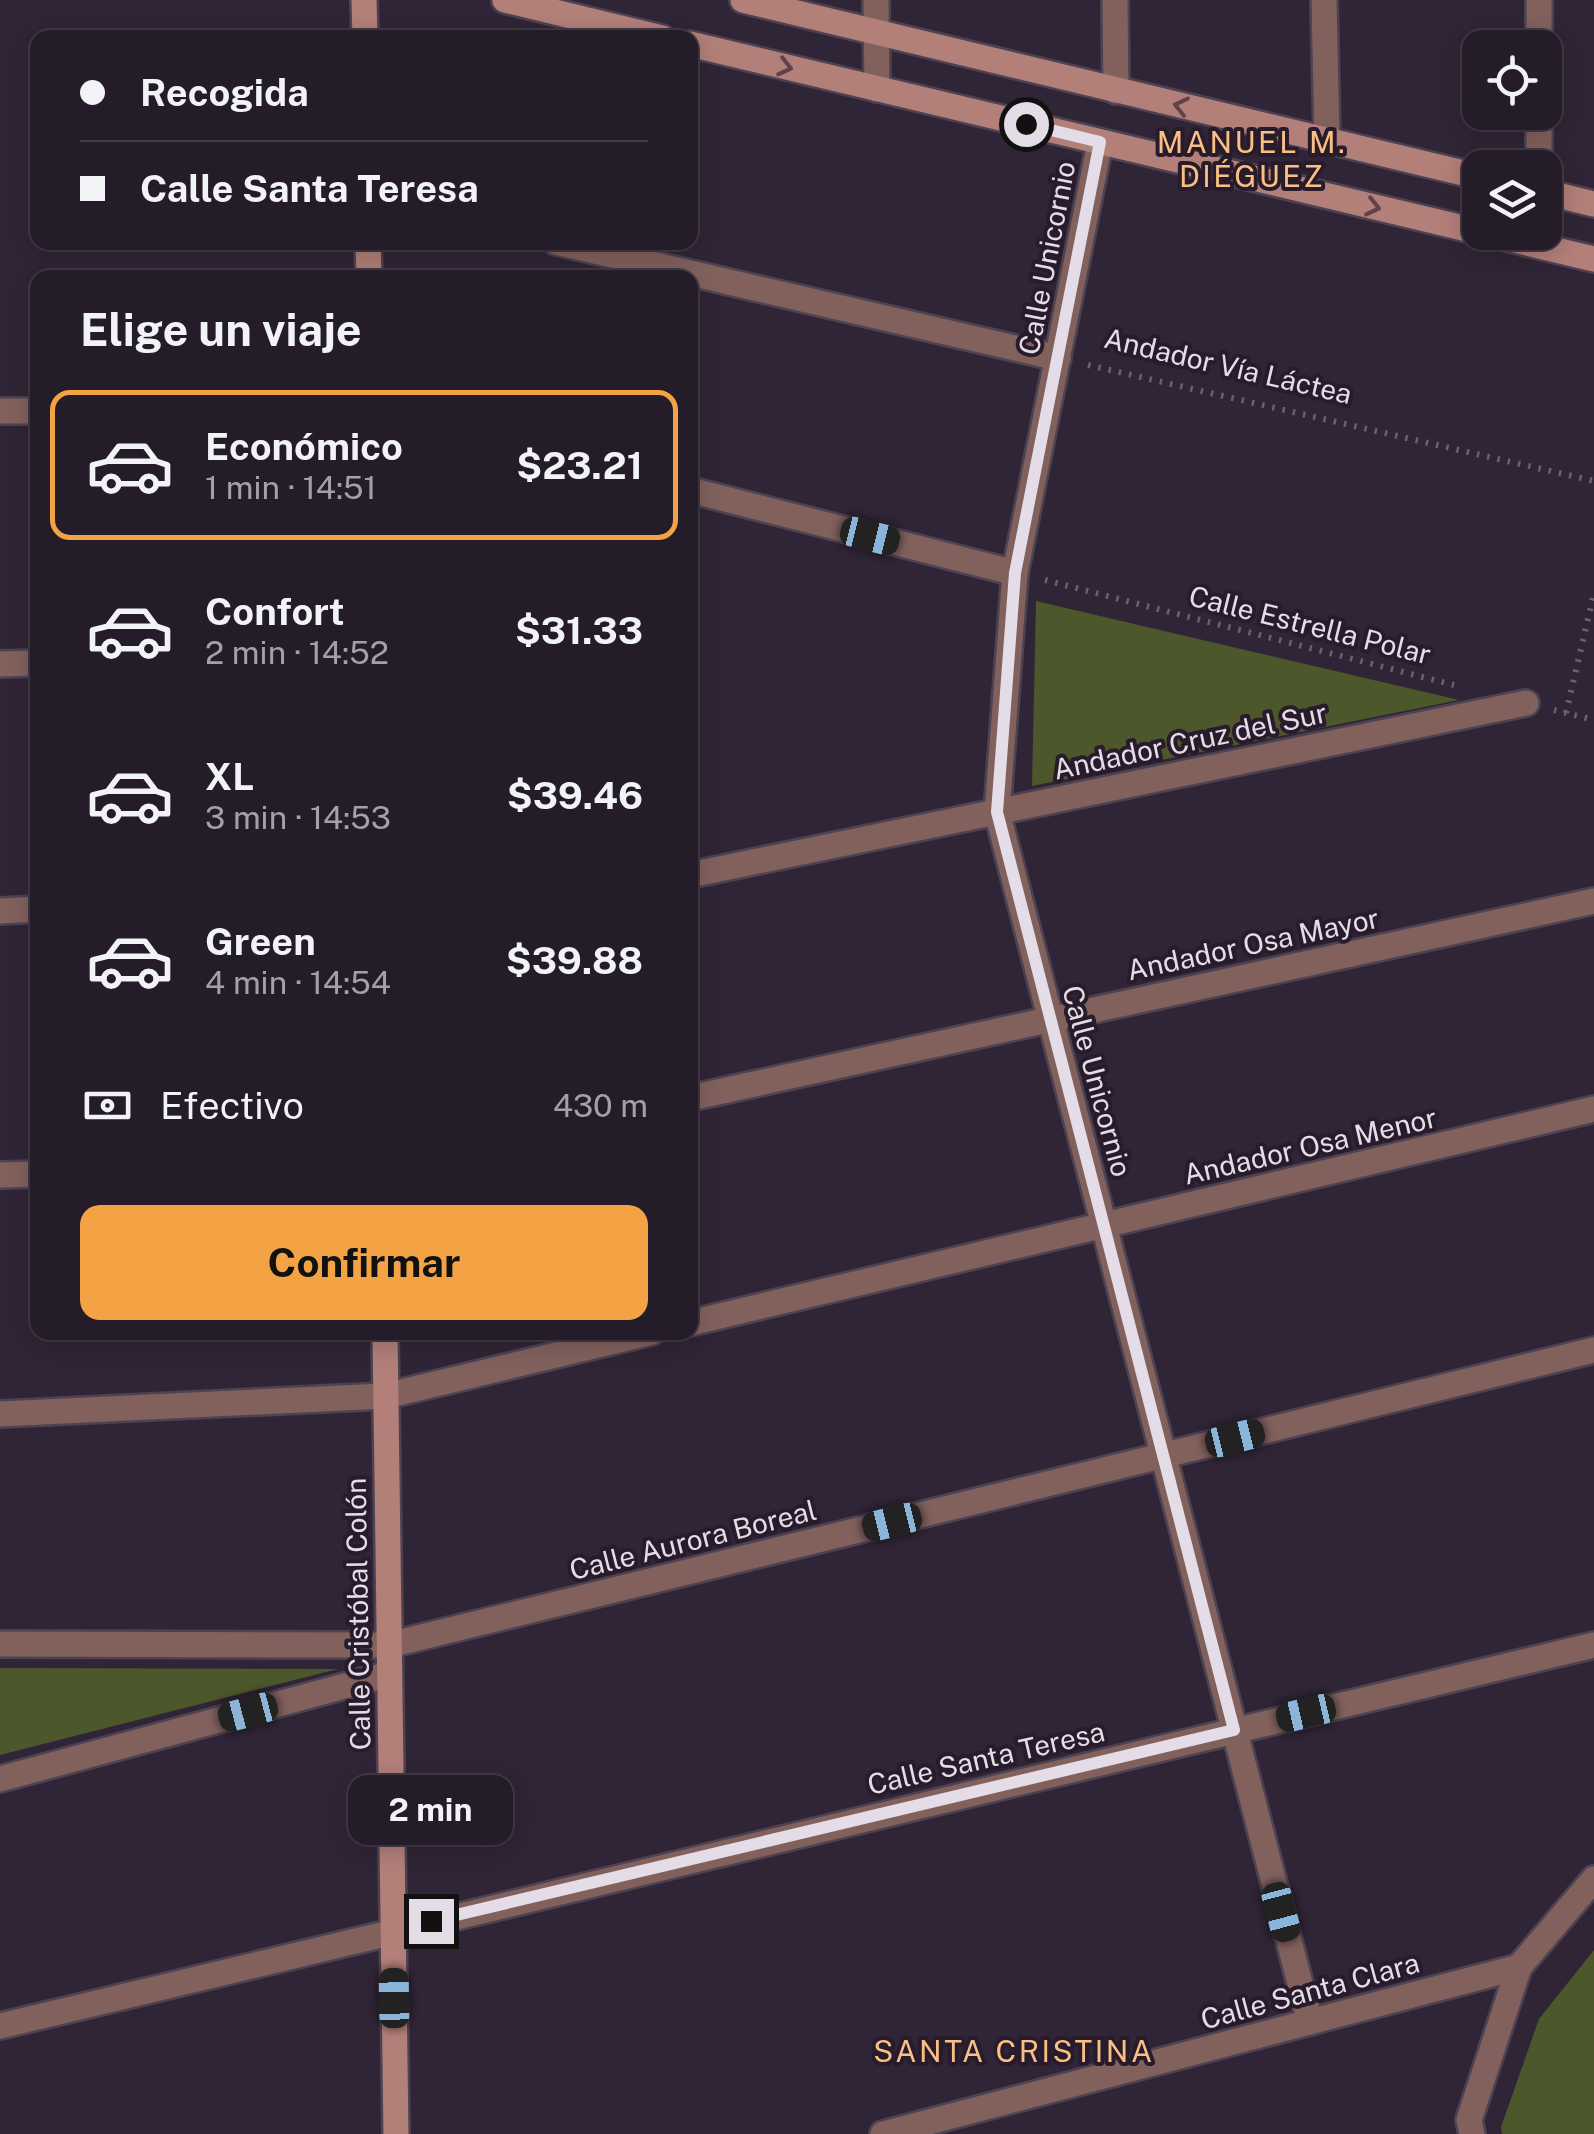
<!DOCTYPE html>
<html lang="es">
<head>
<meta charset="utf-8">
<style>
	:root { --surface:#241c28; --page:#2c2530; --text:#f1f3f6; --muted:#a3a1a8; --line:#413a45; --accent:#f4a344 }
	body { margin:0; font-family:"Public Sans",sans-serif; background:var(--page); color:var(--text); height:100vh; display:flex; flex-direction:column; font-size:38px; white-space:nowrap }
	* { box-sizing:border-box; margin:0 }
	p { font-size:32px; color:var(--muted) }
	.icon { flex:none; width:55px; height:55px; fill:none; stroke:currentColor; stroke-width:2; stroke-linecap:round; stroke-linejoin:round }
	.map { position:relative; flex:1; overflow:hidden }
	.drawer { position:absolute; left:30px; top:270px; width:668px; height:1070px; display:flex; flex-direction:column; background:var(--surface); border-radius:20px; box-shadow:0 5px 25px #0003,0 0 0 2px var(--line) }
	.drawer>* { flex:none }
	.top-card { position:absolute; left:30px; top:30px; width:668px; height:220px; border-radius:20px; box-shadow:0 5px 25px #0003,0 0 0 2px var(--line); display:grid; align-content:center; height:220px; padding:0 50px; background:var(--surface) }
	.controls { position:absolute; left:1462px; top:30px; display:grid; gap:20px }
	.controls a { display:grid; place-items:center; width:100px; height:100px; border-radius:20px; background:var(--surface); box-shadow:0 5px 25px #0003,0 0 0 2px var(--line); font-size:50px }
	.end { position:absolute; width:45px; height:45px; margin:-22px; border:12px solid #e4dce7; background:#111; box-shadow:0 0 0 5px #111 }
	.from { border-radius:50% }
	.bubble { position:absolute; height:70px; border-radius:20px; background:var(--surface); box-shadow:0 5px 25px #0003,0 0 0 2px var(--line); font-size:32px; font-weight:700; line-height:70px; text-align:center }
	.car { position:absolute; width:30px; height:60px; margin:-30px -15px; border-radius:12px; box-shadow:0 0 8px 2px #0007; background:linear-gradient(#222 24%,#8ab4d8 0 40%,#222 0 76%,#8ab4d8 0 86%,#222 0) }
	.top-card b { display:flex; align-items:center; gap:35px; height:95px; font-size:38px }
	.top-card b+b { border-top:2px solid var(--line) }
	.top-card i { width:25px; height:25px; background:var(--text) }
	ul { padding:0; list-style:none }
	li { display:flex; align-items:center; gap:30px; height:150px; margin:0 20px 15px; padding:0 30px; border:5px solid transparent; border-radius:20px }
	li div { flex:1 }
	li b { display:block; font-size:38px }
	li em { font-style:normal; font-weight:700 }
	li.active { border-color:var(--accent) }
	li>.icon { width:90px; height:90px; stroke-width:1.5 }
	h2 { padding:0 50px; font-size:45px; line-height:120px }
	.pay { display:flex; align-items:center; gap:25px; height:110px; padding:0 50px; font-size:38px }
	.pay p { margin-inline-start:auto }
	.primary-button { display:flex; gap:20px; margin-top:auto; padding:20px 50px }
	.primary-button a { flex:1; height:115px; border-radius:20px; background:var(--accent); color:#111; font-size:40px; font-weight:700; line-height:115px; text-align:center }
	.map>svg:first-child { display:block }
	.green { fill:#4d572c }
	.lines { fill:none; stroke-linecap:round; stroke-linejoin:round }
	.street-casing { stroke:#4d4252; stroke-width:30 }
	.secondary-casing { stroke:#4d4252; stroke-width:30 }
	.path { stroke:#6a606f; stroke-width:6; stroke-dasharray:2.5 8; stroke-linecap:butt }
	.street { stroke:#82615d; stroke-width:25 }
	.secondary { stroke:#b37f79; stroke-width:25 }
	.oneway { stroke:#5f434b }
	.route { stroke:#e4dce7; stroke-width:12 }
	.labels { text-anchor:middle; stroke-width:8; stroke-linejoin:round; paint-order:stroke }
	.street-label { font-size:28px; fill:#e4dce7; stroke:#271b2c }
	.neighbourhood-label { font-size:30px; letter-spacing:2.5px; fill:#f9c085; stroke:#271b2c }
</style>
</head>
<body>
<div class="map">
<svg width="1594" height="2134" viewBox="0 0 1594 2134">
	<rect width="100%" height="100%" fill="#302536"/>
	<g class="green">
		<polygon points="1036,601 1459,700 1032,786"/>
		<polygon points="0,1668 338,1669 0,1755"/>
		<polygon points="1594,1950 1594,2134 1502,2134 1501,2127 1539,2019"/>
	</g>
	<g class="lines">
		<g class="street-casing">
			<g id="street">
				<polyline points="876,0 877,89"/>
				<polyline points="1115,0 1116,91"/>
				<polyline points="1324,0 1327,139"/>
				<polyline points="1539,0 1539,48"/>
				<polyline points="1539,112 1539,168"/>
				<polyline points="1100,142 1015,573 997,812 1310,2022"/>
				<polyline points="556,242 1058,358"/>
				<polyline points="0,411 38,411"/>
				<polyline points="690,490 1015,573"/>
				<polyline points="0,664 38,663"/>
				<polyline points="690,875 1526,703"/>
				<polyline points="0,911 38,909"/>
				<polyline points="690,1098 1594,901"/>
				<polyline points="0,1175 38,1174"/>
				<polyline points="690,1323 1594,1109"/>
				<polyline points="0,1414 385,1396 652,1332"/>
				<polyline points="0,1644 389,1645 1594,1350"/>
				<polyline points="0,1779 389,1674"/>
				<polyline points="0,2026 1594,1645"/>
				<polyline points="883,2134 1519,1967"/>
				<polyline points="1472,2134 1469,2120 1519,1967 1594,1879"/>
			</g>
		</g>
		<g class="secondary-casing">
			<g id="secondary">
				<polyline points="364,0 365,38"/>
				<polyline points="505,0 662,38"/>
				<polyline points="743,0 1480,177"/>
				<polyline points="690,44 1480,232"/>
				<polyline points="1545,192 1594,204"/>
				<polyline points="1481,232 1594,259"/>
				<polyline points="368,242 369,278"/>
				<polyline points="385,1332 396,2134"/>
			</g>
		</g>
		<g class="path">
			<polyline points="1088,365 1594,481"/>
			<polyline points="1045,580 1454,685"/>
			<polyline points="1554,710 1594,720"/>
			<polyline points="1566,713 1594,593"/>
		</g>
		<use href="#street" class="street"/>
		<use href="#secondary" class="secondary"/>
	</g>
	<defs><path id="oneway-chevron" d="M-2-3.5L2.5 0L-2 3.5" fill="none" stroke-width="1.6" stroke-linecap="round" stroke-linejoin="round" transform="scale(2.5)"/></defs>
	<g class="oneway">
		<use href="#oneway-chevron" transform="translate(785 67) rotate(13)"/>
		<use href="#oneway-chevron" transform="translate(1181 106) rotate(-167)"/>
		<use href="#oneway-chevron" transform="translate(1373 207) rotate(13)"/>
	</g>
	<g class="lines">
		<polyline class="route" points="431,1921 1234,1730 997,812 1015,573 1100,142 1026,124"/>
	</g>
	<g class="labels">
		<g class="street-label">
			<text transform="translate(1047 258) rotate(-79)" y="10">Calle Unicornio</text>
			<text transform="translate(1228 366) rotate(13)" y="10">Andador Vía Láctea</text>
			<text transform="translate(1310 625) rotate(14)" y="10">Calle Estrella Polar</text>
			<text transform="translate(1190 741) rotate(-12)" y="10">Andador Cruz del Sur</text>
			<text transform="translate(1253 944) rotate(-12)" y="10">Andador Osa Mayor</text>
			<text transform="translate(1097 1081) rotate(75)" y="10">Calle Unicornio</text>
			<text transform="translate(1310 1146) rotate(-13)" y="10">Andador Osa Menor</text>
			<text transform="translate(693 1540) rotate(-14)" y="10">Calle Aurora Boreal</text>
			<text transform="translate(358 1614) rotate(-91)" y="10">Calle Cristóbal Colón</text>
			<text transform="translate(986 1758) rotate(-13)" y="10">Calle Santa Teresa</text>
			<text transform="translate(1310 1991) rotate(-15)" y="10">Calle Santa Clara</text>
		</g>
		<g class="neighbourhood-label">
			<text x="1252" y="153">MANUEL M.<tspan x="1252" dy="34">DIÉGUEZ</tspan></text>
			<text x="1014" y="2062">SANTA CRISTINA</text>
		</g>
	</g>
</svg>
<div class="controls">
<a><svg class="icon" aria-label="locate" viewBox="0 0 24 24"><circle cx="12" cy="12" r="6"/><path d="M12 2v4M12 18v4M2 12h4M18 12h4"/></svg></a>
<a><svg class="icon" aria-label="layers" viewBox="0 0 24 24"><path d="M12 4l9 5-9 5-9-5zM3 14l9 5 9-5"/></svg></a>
</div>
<i class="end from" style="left:1026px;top:124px"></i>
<i class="end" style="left:431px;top:1921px"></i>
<div class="bubble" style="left:348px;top:1775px;width:165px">2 min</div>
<i class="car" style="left:870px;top:536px;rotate:104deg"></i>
<i class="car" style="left:1235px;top:1438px;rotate:76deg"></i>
<i class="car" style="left:892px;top:1522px;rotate:256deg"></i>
<i class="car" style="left:248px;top:1712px;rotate:255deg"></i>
<i class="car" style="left:1306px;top:1713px;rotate:257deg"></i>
<i class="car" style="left:1281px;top:1912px;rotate:165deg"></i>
<i class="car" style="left:394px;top:1998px;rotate:359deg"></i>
<div class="top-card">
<b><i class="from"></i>Recogida</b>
<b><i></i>Calle Santa Teresa</b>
</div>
<section class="drawer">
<h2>Elige un viaje</h2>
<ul>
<li class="active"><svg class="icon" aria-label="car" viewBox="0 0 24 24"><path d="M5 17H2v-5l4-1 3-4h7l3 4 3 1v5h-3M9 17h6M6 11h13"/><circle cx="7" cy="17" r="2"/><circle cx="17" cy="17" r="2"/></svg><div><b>Económico</b><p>1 min · 14:51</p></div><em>$23.21</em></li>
<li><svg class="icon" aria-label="car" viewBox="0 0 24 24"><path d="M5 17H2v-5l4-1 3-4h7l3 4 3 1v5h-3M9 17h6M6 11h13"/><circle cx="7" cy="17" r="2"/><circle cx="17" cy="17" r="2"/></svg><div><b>Confort</b><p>2 min · 14:52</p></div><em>$31.33</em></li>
<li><svg class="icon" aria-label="car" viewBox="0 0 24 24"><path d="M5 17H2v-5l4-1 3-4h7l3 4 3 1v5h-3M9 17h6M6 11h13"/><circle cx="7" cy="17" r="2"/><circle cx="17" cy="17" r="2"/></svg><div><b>XL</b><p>3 min · 14:53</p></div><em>$39.46</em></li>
<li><svg class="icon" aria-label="car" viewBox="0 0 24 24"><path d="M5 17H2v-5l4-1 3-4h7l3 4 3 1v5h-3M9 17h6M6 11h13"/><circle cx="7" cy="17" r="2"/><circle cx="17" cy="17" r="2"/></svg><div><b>Green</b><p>4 min · 14:54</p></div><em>$39.88</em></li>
</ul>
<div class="pay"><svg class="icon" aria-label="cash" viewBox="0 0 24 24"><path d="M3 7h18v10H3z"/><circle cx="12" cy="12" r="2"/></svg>Efectivo<p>430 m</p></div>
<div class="primary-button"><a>Confirmar</a></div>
</section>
</div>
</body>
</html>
